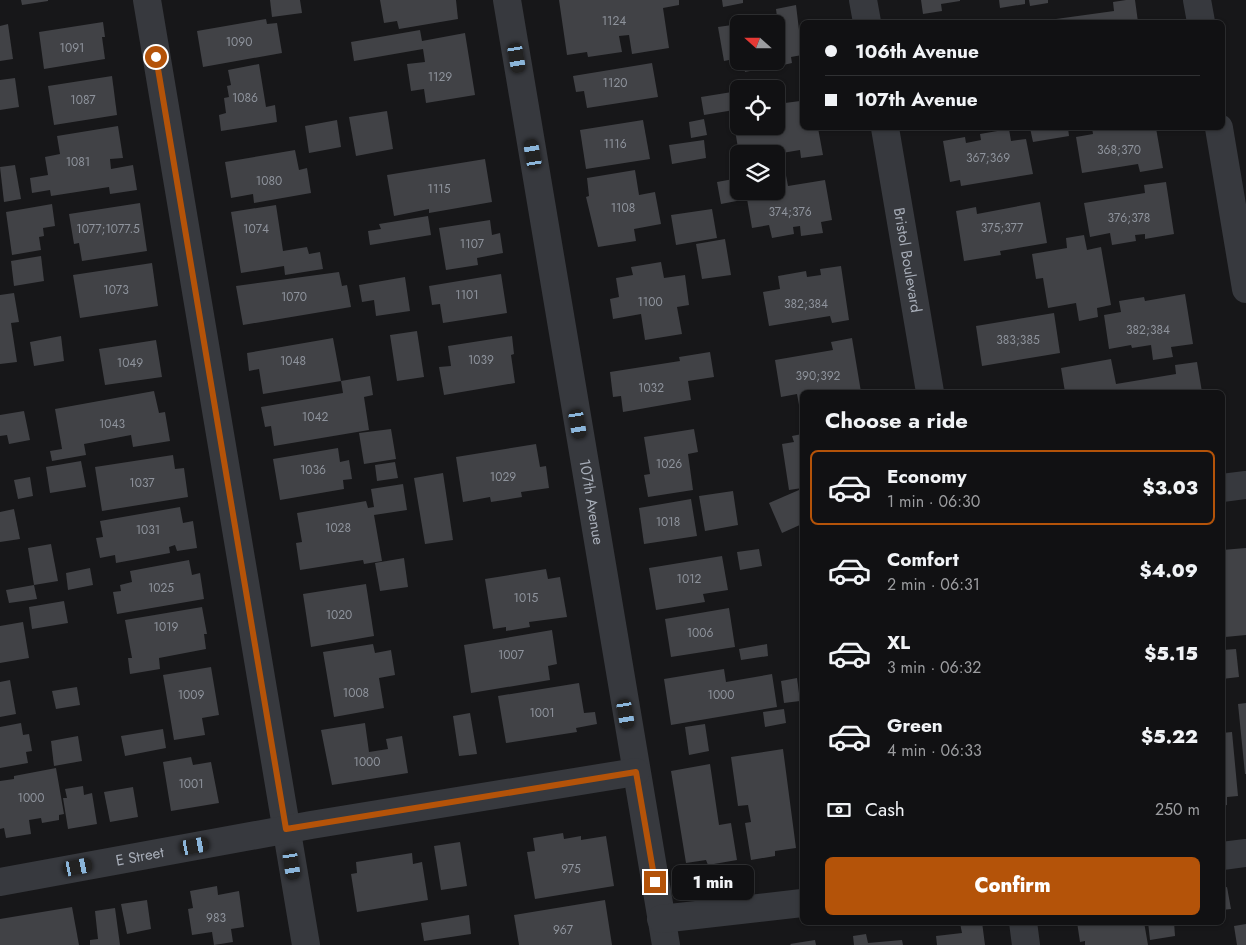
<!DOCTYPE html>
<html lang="en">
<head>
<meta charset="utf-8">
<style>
	:root { --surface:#111113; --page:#1e1f21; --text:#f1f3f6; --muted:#9c9da0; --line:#303133; --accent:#b45309 }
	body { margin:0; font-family:Jost,sans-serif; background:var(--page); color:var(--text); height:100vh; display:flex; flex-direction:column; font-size:19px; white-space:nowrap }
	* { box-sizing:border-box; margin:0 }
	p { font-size:16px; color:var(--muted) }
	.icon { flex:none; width:28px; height:28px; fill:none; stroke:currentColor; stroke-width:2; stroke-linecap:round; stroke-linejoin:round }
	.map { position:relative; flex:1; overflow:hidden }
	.details { position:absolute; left:800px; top:390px; width:425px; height:535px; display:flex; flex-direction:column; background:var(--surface); border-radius:8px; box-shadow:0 1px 4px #0004,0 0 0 1px var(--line) }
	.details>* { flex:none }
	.guide { position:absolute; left:800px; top:20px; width:425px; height:110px; border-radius:8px; box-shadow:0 1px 4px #0004,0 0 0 1px var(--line); display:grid; align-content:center; height:110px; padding:0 25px; background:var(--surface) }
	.needle { width:32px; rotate:291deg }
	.fabs { position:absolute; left:730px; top:15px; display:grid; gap:10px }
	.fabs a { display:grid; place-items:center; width:55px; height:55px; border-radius:8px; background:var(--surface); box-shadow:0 1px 4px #0004,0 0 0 1px var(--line); font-size:25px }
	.end { position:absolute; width:22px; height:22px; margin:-11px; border:6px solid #b45309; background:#fff; box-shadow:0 0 0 2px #fff }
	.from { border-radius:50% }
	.bubble { position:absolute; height:35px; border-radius:8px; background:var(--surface); box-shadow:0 1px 4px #0004,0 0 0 1px var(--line); font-size:16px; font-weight:800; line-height:35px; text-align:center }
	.car { position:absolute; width:15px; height:30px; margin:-15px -8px; border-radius:6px; box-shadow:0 0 4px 1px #0007; background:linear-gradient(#222 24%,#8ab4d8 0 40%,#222 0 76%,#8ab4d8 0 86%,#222 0) }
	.guide b { display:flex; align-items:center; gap:18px; height:48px; font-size:19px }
	.guide b+b { border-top:1px solid var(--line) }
	.guide i { width:12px; height:12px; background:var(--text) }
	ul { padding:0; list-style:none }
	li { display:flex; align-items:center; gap:15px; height:75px; margin:0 10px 8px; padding:0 15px; border:2px solid transparent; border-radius:8px }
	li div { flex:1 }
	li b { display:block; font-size:19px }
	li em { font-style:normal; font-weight:800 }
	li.on { border-color:var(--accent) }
	li>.icon { width:45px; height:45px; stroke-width:1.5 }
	h2 { padding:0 25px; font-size:22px; line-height:60px }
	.pay { display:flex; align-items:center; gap:12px; height:55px; padding:0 25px; font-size:19px }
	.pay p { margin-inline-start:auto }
	.primary-button { display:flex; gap:10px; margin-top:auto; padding:10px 25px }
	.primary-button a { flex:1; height:58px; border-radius:8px; background:var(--accent); color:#fff; font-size:20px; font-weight:800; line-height:58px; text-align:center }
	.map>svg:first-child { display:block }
	.building { fill:#414246 }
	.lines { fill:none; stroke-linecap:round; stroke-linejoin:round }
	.minor { stroke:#37393e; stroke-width:28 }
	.route { stroke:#b45309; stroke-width:6 }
	.labels { text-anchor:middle; stroke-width:4; stroke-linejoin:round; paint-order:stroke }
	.number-label { font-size:12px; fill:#8e939c }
	.street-label { font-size:15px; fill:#a8aeb9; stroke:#121214 }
</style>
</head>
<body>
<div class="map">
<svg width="1246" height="945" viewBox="0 0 1246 945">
	<rect width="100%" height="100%" fill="#171719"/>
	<g class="building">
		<polygon points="21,0 48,0 48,1 22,5"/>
		<polygon points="270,0 300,0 302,13 272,17"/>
		<polygon points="380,0 456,0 458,19 399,29 397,21 384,23"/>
		<polygon points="559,0 679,0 679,5 663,8 669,48 632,54 629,35 619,36 622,52 588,57 587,52 567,55"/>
		<polygon points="722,0 743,0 743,3 723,7"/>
		<polygon points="921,0 960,0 960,1 941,4 942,11 923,14"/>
		<polygon points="999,0 1025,0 1025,4 1000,8"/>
		<polygon points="1029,0 1048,0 1048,3 1030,6"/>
		<polygon points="1126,0 1135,0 1138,22 1056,22 1056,19 1114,11 1113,2"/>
		<polygon points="796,5 802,55 791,57 792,63 779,66 778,59 776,59 776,24 744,23 777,17 776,9"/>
		<polygon points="266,19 267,24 277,23 282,53 203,67 197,31"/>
		<polygon points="103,22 105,37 102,37 105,59 44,69 39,32"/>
		<polygon points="8,24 13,59 0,61 0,26"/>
		<polygon points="739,24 739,58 724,61 718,27"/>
		<polygon points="420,30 422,41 465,33 475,95 426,103 424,89 411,91 407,64 425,62 423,49 354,61 351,42"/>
		<polygon points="743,61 770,61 771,67 745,72"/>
		<polygon points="652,63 658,97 587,108 584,91 576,92 573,76"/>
		<polygon points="259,64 266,107 275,105 277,122 221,131 219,115 226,113 224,98 229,97 227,86 231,85 228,70"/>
		<polygon points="112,76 117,115 54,125 48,86"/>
		<polygon points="15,78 19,107 0,110 0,80"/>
		<polygon points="732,92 734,110 704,115 701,97"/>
		<polygon points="800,101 802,106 802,128 818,128 823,155 801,158 800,150 776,154 739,154 732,112 739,111 739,126 776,126 776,110 786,109 785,103"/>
		<polygon points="387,111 393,149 356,156 349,117"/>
		<polygon points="704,119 707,135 691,138 689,122"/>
		<polygon points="337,120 341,147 309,153 305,126"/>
		<polygon points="643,120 650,159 586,169 580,130"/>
		<polygon points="118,126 123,158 110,159 111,169 133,165 137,190 110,194 109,187 51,196 50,190 32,193 30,178 48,175 45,157 60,154 57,136"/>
		<polygon points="1030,128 1068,128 1069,136 1033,142"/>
		<polygon points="1092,128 1156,128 1163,168 1140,172 1138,164 1082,173 1076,137 1093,134"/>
		<polygon points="1009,129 1011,141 1026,139 1033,174 961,186 960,180 950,182 943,141 965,137 966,143 981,140 980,134"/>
		<polygon points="704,140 706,158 672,164 669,145"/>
		<polygon points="295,150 299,170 307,168 311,193 254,203 253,194 231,198 225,162"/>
		<polygon points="485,159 492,202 429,213 429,209 394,216 387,175"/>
		<polygon points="15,165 21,199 4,202 0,167"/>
		<polygon points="635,170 639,195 655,192 661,224 634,229 636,241 598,247 586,197 589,196 587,178"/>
		<polygon points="785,170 788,186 825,180 832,220 821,222 823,233 801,236 800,226 793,227 794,234 772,238 769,225 752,228 747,199 721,204 717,182 739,178 739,191 776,191 776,172"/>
		<polygon points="1166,182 1174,234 1145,239 1145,234 1135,235 1136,241 1112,245 1110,233 1090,237 1084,203 1145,193 1144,185"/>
		<polygon points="1040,202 1047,243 1000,251 1001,255 964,261 956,211 976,207 977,214"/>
		<polygon points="140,203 147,251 82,261 79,243 74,244 69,214"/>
		<polygon points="52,204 55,226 43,228 44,236 39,237 41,250 12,255 6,212"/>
		<polygon points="276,205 283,251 307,247 309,254 320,252 323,269 285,275 284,266 241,273 231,212"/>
		<polygon points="712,209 717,238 676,245 671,215"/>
		<polygon points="428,216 431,235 370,245 368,231 381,229 379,224"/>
		<polygon points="490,220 492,235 500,233 503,253 477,258 478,265 446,270 439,228"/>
		<polygon points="1084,235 1087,250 1101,247 1111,305 1097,308 1098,317 1079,321 1076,303 1048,308 1043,278 1036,279 1032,254 1067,248 1066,238"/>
		<polygon points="725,239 731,275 702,279 696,244"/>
		<polygon points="41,256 44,281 14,286 11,261"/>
		<polygon points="661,262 664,278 685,275 689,305 677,307 682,334 645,340 641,314 613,319 610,299 619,297 616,278 633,275 631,267"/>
		<polygon points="152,263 158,306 80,318 73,275"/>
		<polygon points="841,266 849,320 832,323 830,316 769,326 763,292 780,289 778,276 806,271 807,277 821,275 820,269"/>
		<polygon points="339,272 342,286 347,285 351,307 243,325 236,286"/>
		<polygon points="501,274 507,313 443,323 440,304 432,305 429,286"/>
		<polygon points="405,277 410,311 376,316 374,300 362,302 359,285"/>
		<polygon points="14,293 19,322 11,323 17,362 0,364 0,295"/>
		<polygon points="1185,294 1193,344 1171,347 1173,357 1153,360 1151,345 1132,348 1131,345 1109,349 1104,315 1121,312 1119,301 1144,297 1145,301"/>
		<polygon points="1054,313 1060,353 982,366 976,326"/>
		<polygon points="417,331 424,377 397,381 390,335"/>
		<polygon points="61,336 64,361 34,366 30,342"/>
		<polygon points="512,336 514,354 511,355 515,383 444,395 439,367 451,366 448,346"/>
		<polygon points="333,338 341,381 370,376 373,395 364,397 369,430 274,446 271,426 265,427 261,407 343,393 341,381 263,394 259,369 249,371 247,353"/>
		<polygon points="852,338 861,392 802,392 802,405 799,405 797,394 781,397 775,360 833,350 831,342"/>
		<polygon points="156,340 162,377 105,385 99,349"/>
		<polygon points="710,352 714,377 688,381 691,400 623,412 621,396 613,397 610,372 680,361 679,357"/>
		<polygon points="1111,359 1116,384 1176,374 1175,365 1197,362 1202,392 1065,392 1061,368"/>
		<polygon points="154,391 159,413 165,412 170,441 133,447 131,435 84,444 86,455 52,461 50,451 62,449 55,409"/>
		<polygon points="24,411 30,440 9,444 7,435 0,436 0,415"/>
		<polygon points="391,429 396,459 364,464 359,433"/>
		<polygon points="694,429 698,452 688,454 693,490 648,497 644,475 650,474 644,437"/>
		<polygon points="802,434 802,488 789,490 782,444 794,442 792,436"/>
		<polygon points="536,444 540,467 546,466 549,488 521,492 522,497 491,502 490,497 463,502 456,457"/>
		<polygon points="338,448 340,462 349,460 352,479 343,480 344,489 280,500 273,459"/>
		<polygon points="173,455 175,469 184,468 188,497 102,511 95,467"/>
		<polygon points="81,461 86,487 50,493 46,467"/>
		<polygon points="395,462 398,478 377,481 375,465"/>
		<polygon points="443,473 453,540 425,544 414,478"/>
		<polygon points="30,477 33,496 18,499 14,480"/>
		<polygon points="403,484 407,510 374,515 382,561 364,564 363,560 300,570 296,543 302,542 297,513 366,501 368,508 374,507 371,489"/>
		<polygon points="799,490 802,500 802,524 782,533 769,503"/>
		<polygon points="733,491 738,525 705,531 699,496"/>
		<polygon points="691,499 697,536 644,544 639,508"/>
		<polygon points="180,507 183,523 193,521 197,548 177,551 175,545 169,547 170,553 116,563 115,555 100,558 96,538 103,537 100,521"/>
		<polygon points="14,509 20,539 0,542 0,512"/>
		<polygon points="51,544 58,581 34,585 28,548"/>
		<polygon points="1246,548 1246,635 1225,637 1222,625 1222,550"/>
		<polygon points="759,549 762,566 740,570 737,552"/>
		<polygon points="722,556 728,590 703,594 705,602 656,610 649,568"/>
		<polygon points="404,558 408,587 380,591 375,563"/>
		<polygon points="189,560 192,575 200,573 204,599 117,614 113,592 121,591 120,585 132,582 130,571"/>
		<polygon points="90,568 93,585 68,590 66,573"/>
		<polygon points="546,569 548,579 560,577 567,617 529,622 530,627 506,631 506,627 493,629 485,579"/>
		<polygon points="366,584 374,636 311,647 303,594"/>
		<polygon points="34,585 37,599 9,603 6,590"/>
		<polygon points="64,601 68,623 32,629 29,607"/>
		<polygon points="202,607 207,634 204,634 206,649 159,658 160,669 130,674 128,658 132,658 125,620"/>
		<polygon points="729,608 735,647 671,657 665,619"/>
		<polygon points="23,622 29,658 0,663 0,626"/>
		<polygon points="552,630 557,664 548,666 550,680 471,693 464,645"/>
		<polygon points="373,644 375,653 391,650 395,675 379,678 384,708 334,717 323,652"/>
		<polygon points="767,644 768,656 741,660 739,649"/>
		<polygon points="1236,649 1239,677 1222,679 1222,650"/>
		<polygon points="211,667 219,715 202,718 205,735 174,740 163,675"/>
		<polygon points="724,669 726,682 772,674 777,707 671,725 664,679"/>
		<polygon points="797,678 800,701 784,703 781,681"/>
		<polygon points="10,680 16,714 0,717 0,682"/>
		<polygon points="579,683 584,713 595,712 597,724 576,728 577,732 506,743 498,696"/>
		<polygon points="77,687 80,705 56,709 52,691"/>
		<polygon points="1246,703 1246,774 1245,774 1238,704"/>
		<polygon points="784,709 786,723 765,727 763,712"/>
		<polygon points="470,713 477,754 459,756 453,716"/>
		<polygon points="21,723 23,735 29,734 32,751 26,752 28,763 0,768 0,727"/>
		<polygon points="365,723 369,752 388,749 386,739 402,736 408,773 332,785 321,730"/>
		<polygon points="705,724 709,751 689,755 685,727"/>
		<polygon points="163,729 166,748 125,756 121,736"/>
		<polygon points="1232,732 1238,796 1227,797 1227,805 1222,806 1222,733"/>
		<polygon points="78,736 82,761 54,766 51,741"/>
		<polygon points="783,749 796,848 775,851 775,856 751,860 745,823 751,822 748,805 738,806 731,757"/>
		<polygon points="191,757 193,765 211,762 219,803 171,811 163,762"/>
		<polygon points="710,764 719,825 731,823 737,860 708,865 706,860 686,863 671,771"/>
		<polygon points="56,768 64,814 59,815 59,820 42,823 41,818 29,820 31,834 6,838 4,828 0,829 0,781 14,779 14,776"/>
		<polygon points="83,786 84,795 92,793 97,824 68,829 63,798 67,798 65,789"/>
		<polygon points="133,787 138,817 110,822 104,792"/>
		<polygon points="563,833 564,839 581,836 581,840 606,836 614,886 535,899 527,852 535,851 533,838"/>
		<polygon points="460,842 467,886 441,890 434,846"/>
		<polygon points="412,853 413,864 422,862 428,900 357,912 351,874 357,873 356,862"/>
		<polygon points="217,886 218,895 239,891 244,927 231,929 233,942 214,945 212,932 192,935 188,909 193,908 190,891"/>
		<polygon points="1227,887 1231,909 1222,910 1222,888"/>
		<polygon points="147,900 151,929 127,934 121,904"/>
		<polygon points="605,900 612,945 519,945 514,915"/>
		<polygon points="72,907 79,945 0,945 0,919"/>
		<polygon points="115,908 120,945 90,945 90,940 98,939 95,911"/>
		<polygon points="469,915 471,934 424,941 421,923"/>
		<polygon points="982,922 985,945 937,945 936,936 962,933 960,923"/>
		<polygon points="1077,922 1144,922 1148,945 1085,945 1085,941 1080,942"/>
		<polygon points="1148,922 1174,922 1175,936 1150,940"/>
		<polygon points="1246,924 1246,945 1237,945 1234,926"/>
		<polygon points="866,934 868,943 902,940 903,945 854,945 853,936"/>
		<polygon points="815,940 816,945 791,945 790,944"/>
	</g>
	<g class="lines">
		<g class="minor">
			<polyline points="147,0 306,945"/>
			<path id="s1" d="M507 0 666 945"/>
			<polyline points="863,0 867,22"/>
			<polyline points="1197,0 1201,22"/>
			<path id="s2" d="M885 128 930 392"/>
			<polyline points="1219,128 1246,289"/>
			<polyline points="1222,488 1246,485"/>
			<polyline points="1222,856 1246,853"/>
			<path id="s3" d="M0 882 311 825 636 772"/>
			<polyline points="661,919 802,903"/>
			<polyline points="1023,922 1026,945"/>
		</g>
	</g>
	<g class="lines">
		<polyline class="route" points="156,57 286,829 636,772 655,882"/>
	</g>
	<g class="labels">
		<g class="number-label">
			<text x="614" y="25">1124</text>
			<text x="239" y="46">1090</text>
			<text x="72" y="52">1091</text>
			<text x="440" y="81">1129</text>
			<text x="615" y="87">1120</text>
			<text x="245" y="102">1086</text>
			<text x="83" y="104">1087</text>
			<text x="615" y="148">1116</text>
			<text x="1119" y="154">368;370</text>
			<text x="988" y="162">367;369</text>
			<text x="78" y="166">1081</text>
			<text x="269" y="185">1080</text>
			<text x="439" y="193">1115</text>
			<text x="623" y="212">1108</text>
			<text x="790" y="216">374;376</text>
			<text x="1129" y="222">376;378</text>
			<text x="1002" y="232">375;377</text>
			<text x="108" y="233">1077;1077.5</text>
			<text x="256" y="233">1074</text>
			<text x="472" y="248">1107</text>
			<text x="116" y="294">1073</text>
			<text x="467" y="299">1101</text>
			<text x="294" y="301">1070</text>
			<text x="650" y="306">1100</text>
			<text x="806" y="308">382;384</text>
			<text x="1148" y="334">382;384</text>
			<text x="1018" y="344">383;385</text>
			<text x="481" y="364">1039</text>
			<text x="293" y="365">1048</text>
			<text x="130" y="367">1049</text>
			<text x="818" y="380">390;392</text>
			<text x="651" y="392">1032</text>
			<text x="315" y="421">1042</text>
			<text x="112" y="428">1043</text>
			<text x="669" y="468">1026</text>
			<text x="313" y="474">1036</text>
			<text x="503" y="481">1029</text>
			<text x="142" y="487">1037</text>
			<text x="668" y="526">1018</text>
			<text x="338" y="532">1028</text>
			<text x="148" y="534">1031</text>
			<text x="689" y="583">1012</text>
			<text x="161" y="592">1025</text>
			<text x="526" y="602">1015</text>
			<text x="339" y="619">1020</text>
			<text x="166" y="631">1019</text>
			<text x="700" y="637">1006</text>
			<text x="511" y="659">1007</text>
			<text x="356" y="697">1008</text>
			<text x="191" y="699">1009</text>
			<text x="721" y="699">1000</text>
			<text x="542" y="717">1001</text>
			<text x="367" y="766">1000</text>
			<text x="191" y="788">1001</text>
			<text x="31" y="802">1000</text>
			<text x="571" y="873">975</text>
			<text x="216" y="922">983</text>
			<text x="563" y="934">967</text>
		</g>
		<g class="street-label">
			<text dy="5" stroke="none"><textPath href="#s2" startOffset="134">Bristol Boulevard</textPath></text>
			<text dy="5" stroke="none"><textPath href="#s1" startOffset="509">107th Avenue</textPath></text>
			<text dy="5" stroke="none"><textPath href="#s3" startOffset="142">E Street</textPath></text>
		</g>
	</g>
</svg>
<div class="fabs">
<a><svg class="needle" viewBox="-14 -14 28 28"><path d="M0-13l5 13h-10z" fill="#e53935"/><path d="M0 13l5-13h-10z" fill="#9c9da0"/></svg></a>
<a><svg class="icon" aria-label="locate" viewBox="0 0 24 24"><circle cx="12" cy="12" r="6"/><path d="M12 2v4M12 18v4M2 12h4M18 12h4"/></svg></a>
<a><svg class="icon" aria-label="layers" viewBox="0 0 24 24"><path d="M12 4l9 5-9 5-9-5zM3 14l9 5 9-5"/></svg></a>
</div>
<i class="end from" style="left:156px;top:57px"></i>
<i class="end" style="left:655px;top:882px"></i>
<div class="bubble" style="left:672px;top:865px;width:82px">1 min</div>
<i class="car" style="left:517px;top:58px;rotate:170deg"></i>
<i class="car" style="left:533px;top:154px;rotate:350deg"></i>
<i class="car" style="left:578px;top:424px;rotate:170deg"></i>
<i class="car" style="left:626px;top:714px;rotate:170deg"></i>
<i class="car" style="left:195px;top:846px;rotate:80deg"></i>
<i class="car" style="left:292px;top:865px;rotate:171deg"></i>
<i class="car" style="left:78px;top:867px;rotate:79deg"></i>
<div class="guide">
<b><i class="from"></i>106th Avenue</b>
<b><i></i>107th Avenue</b>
</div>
<section class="details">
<h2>Choose a ride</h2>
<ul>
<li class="on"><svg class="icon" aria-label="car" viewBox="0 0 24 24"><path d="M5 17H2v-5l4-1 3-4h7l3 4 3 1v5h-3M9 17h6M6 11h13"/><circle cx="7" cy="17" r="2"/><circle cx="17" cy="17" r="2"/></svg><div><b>Economy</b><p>1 min · 06:30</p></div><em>$3.03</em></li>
<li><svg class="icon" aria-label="car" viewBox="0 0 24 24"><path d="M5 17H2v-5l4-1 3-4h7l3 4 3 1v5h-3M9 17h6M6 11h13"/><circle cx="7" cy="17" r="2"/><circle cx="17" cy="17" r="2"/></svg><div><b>Comfort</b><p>2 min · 06:31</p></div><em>$4.09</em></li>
<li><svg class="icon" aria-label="car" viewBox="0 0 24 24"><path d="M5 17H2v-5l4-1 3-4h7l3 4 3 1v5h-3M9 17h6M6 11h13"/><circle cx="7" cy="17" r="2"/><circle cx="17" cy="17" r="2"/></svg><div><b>XL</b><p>3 min · 06:32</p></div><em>$5.15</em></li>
<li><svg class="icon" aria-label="car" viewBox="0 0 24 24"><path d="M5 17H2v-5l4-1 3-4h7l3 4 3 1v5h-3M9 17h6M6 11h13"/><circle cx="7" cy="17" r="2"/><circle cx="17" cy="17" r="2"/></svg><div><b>Green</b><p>4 min · 06:33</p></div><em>$5.22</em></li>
</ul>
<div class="pay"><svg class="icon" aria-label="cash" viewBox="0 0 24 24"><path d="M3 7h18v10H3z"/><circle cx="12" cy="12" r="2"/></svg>Cash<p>250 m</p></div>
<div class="primary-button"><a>Confirm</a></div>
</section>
</div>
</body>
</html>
